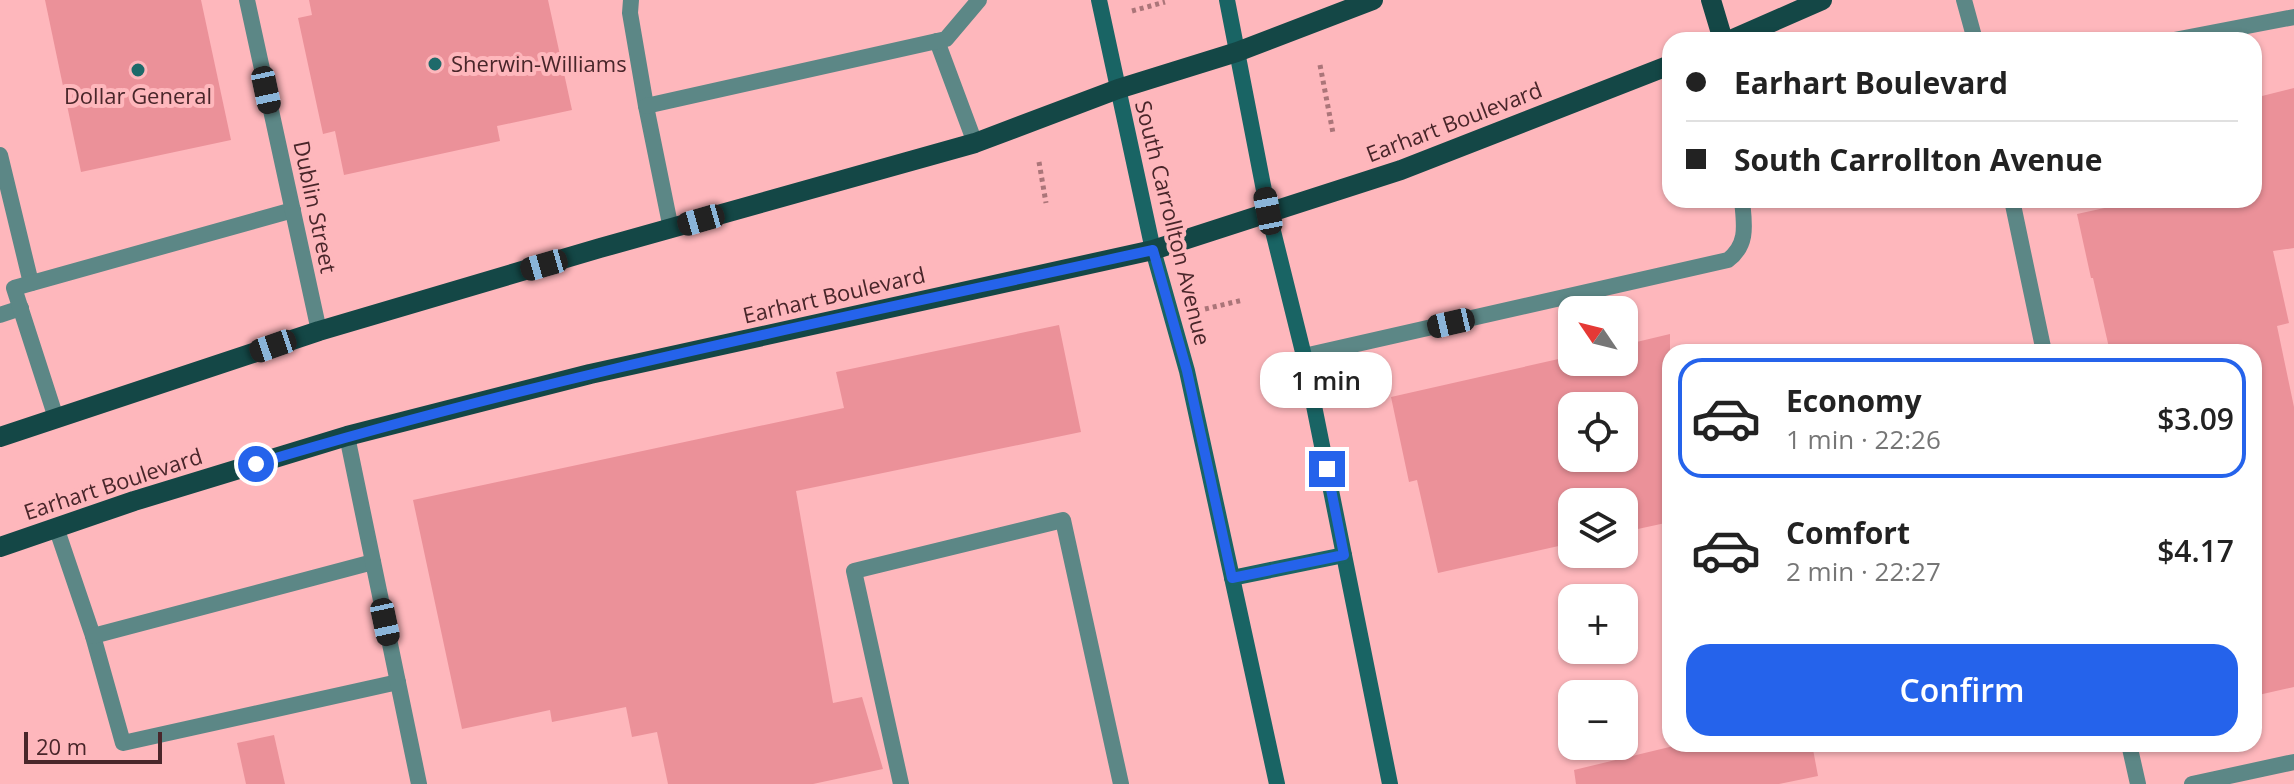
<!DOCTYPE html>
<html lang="en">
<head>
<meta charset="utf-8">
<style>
	:root { --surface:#fff; --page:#f2f2f2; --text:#222; --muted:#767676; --line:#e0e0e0; --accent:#2563eb }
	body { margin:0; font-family:"Open Sans",sans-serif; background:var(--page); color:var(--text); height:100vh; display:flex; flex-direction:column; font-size:30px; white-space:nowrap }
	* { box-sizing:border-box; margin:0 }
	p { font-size:26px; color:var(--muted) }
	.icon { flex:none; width:44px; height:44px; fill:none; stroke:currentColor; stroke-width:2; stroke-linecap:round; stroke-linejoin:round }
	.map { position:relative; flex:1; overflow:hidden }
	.details { position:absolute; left:1662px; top:344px; width:600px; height:408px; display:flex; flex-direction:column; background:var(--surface); border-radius:24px; box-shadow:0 2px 6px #0004 }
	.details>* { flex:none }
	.top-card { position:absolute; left:1662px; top:32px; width:600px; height:176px; border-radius:24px; box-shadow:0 2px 6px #0004; display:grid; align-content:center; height:176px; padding:0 24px; background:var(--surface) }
	.needle { width:52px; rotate:305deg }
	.tools { position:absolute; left:1558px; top:296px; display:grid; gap:16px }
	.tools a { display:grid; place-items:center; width:80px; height:80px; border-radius:16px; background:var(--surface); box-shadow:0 2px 6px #0004; font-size:40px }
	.scale { position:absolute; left:24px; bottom:20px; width:138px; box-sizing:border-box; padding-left:8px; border:4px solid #49262a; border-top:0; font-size:22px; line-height:28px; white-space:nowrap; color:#49262a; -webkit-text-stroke:6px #feb7bc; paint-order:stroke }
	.end { position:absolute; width:36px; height:36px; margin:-18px; border:10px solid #2563eb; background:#fff; box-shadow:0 0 0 4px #fff }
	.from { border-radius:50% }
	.bubble { position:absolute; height:56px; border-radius:24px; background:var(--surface); box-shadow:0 2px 6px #0004; font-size:26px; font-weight:600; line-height:56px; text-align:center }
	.car { position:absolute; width:24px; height:48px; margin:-24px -12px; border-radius:10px; box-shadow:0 0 6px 2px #0007; background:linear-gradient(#222 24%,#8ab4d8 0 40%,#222 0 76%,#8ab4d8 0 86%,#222 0) }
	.top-card b { display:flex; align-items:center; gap:28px; height:76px; font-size:30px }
	.top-card b+b { border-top:2px solid var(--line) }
	.top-card i { width:20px; height:20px; background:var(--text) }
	ul { padding:14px 0 0; list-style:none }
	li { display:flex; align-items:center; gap:24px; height:120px; margin:0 16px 12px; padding:0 8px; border:4px solid transparent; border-radius:24px }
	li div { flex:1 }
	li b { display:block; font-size:30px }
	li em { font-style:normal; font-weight:600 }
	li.active { border-color:var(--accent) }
	li>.icon { width:72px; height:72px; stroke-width:1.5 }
	.button { display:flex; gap:16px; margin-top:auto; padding:16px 24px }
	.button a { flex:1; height:92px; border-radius:24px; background:var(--accent); color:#fff; font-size:32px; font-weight:600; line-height:92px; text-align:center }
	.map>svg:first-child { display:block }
	.building { fill:#eb9199; fill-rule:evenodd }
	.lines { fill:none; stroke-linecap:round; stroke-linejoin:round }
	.path { stroke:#ab7579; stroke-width:5; stroke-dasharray:4 4; stroke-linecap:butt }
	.lane { stroke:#5c8786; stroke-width:16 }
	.street { stroke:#5c8786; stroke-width:16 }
	.secondary { stroke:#196464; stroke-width:16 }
	.primary { stroke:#144746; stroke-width:20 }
	.route { stroke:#2563eb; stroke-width:10 }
	.poi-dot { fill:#1e6a6a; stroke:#feb7bc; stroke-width:3 }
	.labels { text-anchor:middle; stroke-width:8; stroke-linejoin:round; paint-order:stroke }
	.poi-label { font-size:22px; fill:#49262a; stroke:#feb7bc; text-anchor:start }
	.street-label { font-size:22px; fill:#49262a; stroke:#feb7bc }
</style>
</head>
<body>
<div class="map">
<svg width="2294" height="784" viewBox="0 0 2294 784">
	<rect width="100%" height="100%" fill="#feb7bc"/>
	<g class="building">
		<polygon points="45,0 201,0 231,140 81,172"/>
		<polygon points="309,0 548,0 572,110 497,126 500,141 344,175 335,131 323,134 298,18 312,15"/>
		<polygon points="2294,88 2294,248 2273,251 2289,323 2277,326 2294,407 2294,687 2254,696 2254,352 2110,352 2093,278 2091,278 2077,214 2141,200 2254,200 2254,98"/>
		<polygon points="1059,325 1081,432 796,491 833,703 862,697 883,769 813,784 668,784 657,732 632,737 626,707 552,722 550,710 462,729 413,500 844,408 836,372"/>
		<path d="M1670 334V522L1624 532V502H1572V543L1438 573 1417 480 1409 482 1391 397 1572 356V362H1624V345ZM1572 406H1624V458H1572Z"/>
		<polygon points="274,735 285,784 246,784 237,743"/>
		<polygon points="1682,744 1812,744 1818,776 1779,784 1576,784 1574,770"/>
	</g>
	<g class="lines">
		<g class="path">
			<polyline points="1132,11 1165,2"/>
			<polyline points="1320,65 1333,133"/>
			<polyline points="1039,162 1046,203"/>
			<polyline points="1205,309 1243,300"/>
		</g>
		<g class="lane">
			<polyline points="631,0 630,13 646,106 671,229"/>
			<polyline points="937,41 975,143"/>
			<polyline points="646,106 946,39 979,0"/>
			<polyline points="0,155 31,283"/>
			<polyline points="0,315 21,308"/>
			<path d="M1304 356 1728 260C1749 244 1744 223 1742 200"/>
			<polyline points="56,418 14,288 293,210"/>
			<polyline points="56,527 93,636 123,743 398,682"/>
			<polyline points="93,636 373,562"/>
			<polyline points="901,784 854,571 1063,520 1121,784"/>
		</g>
		<g class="street">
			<polyline points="247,0 319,331"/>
			<polyline points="1964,0 1975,40"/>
			<polyline points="2174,40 2294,17"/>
			<polyline points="2012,200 2044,352"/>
			<polyline points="347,436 419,784"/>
			<polyline points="2129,744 2138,784"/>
			<polyline points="2192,784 2294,762"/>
		</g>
		<g class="secondary">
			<polyline points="1099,0 1153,250 1187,371 1277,784"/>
			<polyline points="1227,0 1268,211 1304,356 1390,784"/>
			<polyline points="1232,578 1344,555"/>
		</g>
		<g class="primary">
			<polyline points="1711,0 1723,40"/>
			<polyline points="1731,40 1822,0"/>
			<polyline points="0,437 319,331 600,248 975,143 1118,89 1237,52 1373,0"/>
			<polyline points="0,547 134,501 347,436 590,374 1153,250 1401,170 1670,65"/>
		</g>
	</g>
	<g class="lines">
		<path class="route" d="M256 464C550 375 853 316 1153 250L1187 371 1232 578 1344 555 1327 469"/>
	</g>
	<g class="poi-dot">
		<circle cx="435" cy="64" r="8"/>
		<circle cx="138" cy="70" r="8"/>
	</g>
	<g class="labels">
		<g class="poi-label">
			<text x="451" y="72">Sherwin-Williams</text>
			<text x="138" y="104" text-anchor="middle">Dollar General</text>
		</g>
		<g class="street-label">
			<text transform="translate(1454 122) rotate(-21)" y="8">Earhart Boulevard</text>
			<text transform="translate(315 207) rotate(78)" y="8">Dublin Street</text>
			<text transform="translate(1173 223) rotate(76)" y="8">South Carrollton Avenue</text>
			<text transform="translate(834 295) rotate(-13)" y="8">Earhart Boulevard</text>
			<text transform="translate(113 484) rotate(-18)" y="8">Earhart Boulevard</text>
		</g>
	</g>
</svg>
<div class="tools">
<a><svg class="needle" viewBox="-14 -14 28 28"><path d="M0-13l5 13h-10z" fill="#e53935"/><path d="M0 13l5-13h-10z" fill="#767676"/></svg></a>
<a><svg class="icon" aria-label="locate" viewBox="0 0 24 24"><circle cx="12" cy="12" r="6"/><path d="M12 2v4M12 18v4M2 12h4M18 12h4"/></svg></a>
<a><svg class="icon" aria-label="layers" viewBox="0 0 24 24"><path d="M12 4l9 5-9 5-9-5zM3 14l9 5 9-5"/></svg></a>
<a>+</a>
<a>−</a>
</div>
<div class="scale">20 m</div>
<i class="end from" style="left:256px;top:464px"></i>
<i class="end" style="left:1327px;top:469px"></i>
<div class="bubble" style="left:1260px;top:352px;width:132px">1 min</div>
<i class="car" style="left:266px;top:90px;rotate:168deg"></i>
<i class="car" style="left:1268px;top:211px;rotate:349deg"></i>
<i class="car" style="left:701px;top:220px;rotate:254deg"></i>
<i class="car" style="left:544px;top:265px;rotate:254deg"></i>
<i class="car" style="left:1451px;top:323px;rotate:257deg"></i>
<i class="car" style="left:273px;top:346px;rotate:251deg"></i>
<i class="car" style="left:385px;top:622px;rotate:168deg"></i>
<div class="top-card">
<b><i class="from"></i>Earhart Boulevard</b>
<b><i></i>South Carrollton Avenue</b>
</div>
<section class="details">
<ul>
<li class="active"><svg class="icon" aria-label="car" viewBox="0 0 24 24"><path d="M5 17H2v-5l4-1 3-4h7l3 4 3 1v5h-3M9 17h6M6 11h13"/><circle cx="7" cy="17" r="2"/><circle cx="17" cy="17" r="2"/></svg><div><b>Economy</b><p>1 min · 22:26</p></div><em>$3.09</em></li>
<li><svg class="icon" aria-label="car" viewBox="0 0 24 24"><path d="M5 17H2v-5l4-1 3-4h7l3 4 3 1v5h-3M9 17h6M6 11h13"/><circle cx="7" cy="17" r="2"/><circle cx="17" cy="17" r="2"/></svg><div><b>Comfort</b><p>2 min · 22:27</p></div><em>$4.17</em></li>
</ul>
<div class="button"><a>Confirm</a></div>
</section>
</div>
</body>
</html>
